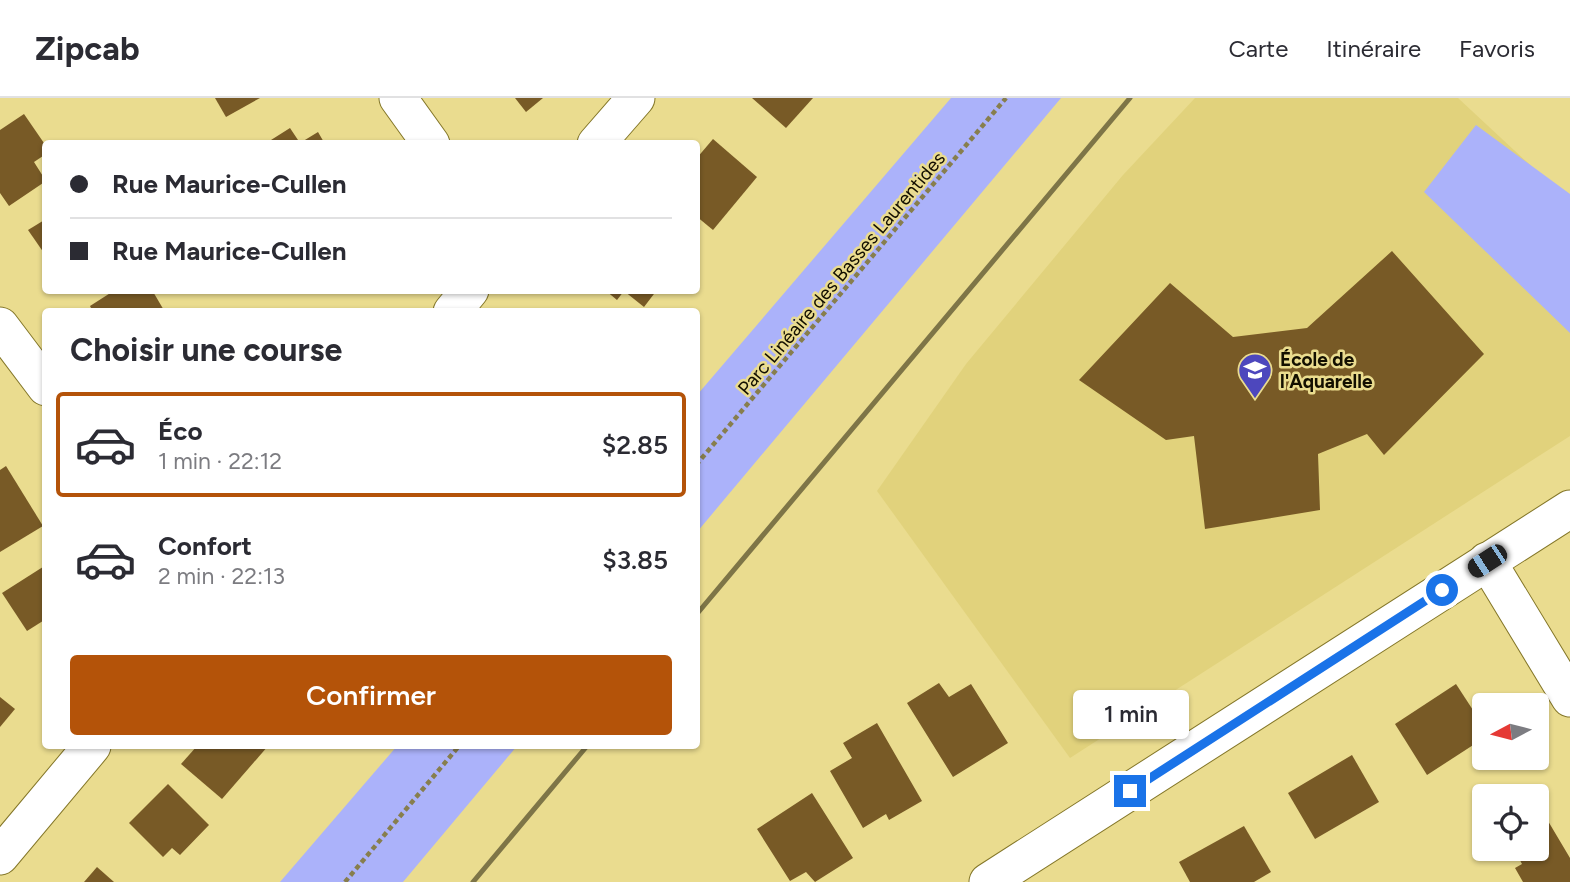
<!DOCTYPE html>
<html lang="fr">
<head>
<meta charset="utf-8">
<style>
	:root { --surface:#fff; --page:#f2f2f3; --text:#2b2b33; --muted:#7c7c81; --line:#e1e1e2; --accent:#b45309 }
	body { margin:0; font-family:Figtree,sans-serif; background:var(--page); color:var(--text); height:100vh; display:flex; flex-direction:column; font-size:26px; white-space:nowrap }
	* { box-sizing:border-box; margin:0 }
	p { font-size:23px; color:var(--muted) }
	.icon { flex:none; width:38px; height:38px; fill:none; stroke:currentColor; stroke-width:2; stroke-linecap:round; stroke-linejoin:round }
	.map { position:relative; flex:1; overflow:hidden }
	.side { position:absolute; left:42px; top:210px; width:658px; height:441px; display:flex; flex-direction:column; background:var(--surface); border-radius:7px; box-shadow:0 2px 5px #0004 }
	.side>* { flex:none }
	.top-card { position:absolute; left:42px; top:42px; width:658px; height:154px; border-radius:7px; box-shadow:0 2px 5px #0004; display:grid; align-content:center; height:154px; padding:0 28px; background:var(--surface) }
	.needle { width:46px; rotate:263deg }
	.tools { position:absolute; left:1472px; top:595px; display:grid; gap:14px }
	.tools a { display:grid; place-items:center; width:77px; height:77px; border-radius:7px; background:var(--surface); box-shadow:0 2px 5px #0004; font-size:35px }
	.end { position:absolute; width:32px; height:32px; margin:-16px; border:9px solid #1a73e8; background:#fff; box-shadow:0 0 0 4px #fff }
	.from { border-radius:50% }
	.bubble { position:absolute; height:49px; border-radius:7px; background:var(--surface); box-shadow:0 2px 5px #0004; font-size:23px; font-weight:600; line-height:49px; text-align:center }
	.car { position:absolute; width:21px; height:42px; margin:-21px -10px; border-radius:9px; box-shadow:0 0 5px 2px #0007; background:linear-gradient(#222 24%,#8ab4d8 0 40%,#222 0 76%,#8ab4d8 0 86%,#222 0) }
	.top-card b { display:flex; align-items:center; gap:24px; height:66px; font-size:26px }
	.top-card b+b { border-top:2px solid var(--line) }
	.top-card i { width:18px; height:18px; background:var(--text) }
	ul { padding:0; list-style:none }
	li { display:flex; align-items:center; gap:21px; height:105px; margin:0 14px 10px; padding:0 14px; border:4px solid transparent; border-radius:7px }
	li div { flex:1 }
	li b { display:block; font-size:26px }
	li em { font-style:normal; font-weight:600 }
	li.selected { border-color:var(--accent) }
	li>.icon { width:63px; height:63px; stroke-width:1.5 }
	h2 { padding:0 28px; font-size:32px; line-height:84px }
	.button { display:flex; gap:14px; margin-top:auto; padding:14px 28px }
	.button a { flex:1; height:80px; border-radius:7px; background:var(--accent); color:#fff; font-size:28px; font-weight:600; line-height:80px; text-align:center }
	header { display:flex; align-items:center; gap:42px; box-sizing:border-box; height:98px; padding:0 35px; background:var(--surface); border-bottom:2px solid var(--line) }
	header strong { font-size:33px }
	nav { display:flex; gap:38px; margin-inline-start:auto; font-size:24px }
	.map>svg:first-child { display:block }
	.built { fill:#e1d27c }
	.green { fill:#abb2fa }
	.building { fill:#785a26 }
	.lines { fill:none; stroke-linecap:round; stroke-linejoin:round }
	.street-casing { stroke:#847729; stroke-width:39 }
	.path { stroke:#877e4d; stroke-width:4.5; stroke-dasharray:5 3.5; stroke-linecap:butt }
	.street { stroke:#fff; stroke-width:37 }
	.rail { stroke:#7e7547; stroke-width:5 }
	.route { stroke:#1a73e8; stroke-width:9 }
	.labels { text-anchor:middle; stroke-width:5; stroke-linejoin:round; paint-order:stroke }
	.street-label { font-size:19px; fill:#130f00; stroke:#eadc8f }
	.poi-label { font-size:19px; font-weight:bold; fill:#130f00; stroke:#eadc8f; text-anchor:start }
</style>
</head>
<body>
<header>
<strong>Zipcab</strong>
<nav><a>Carte</a><a>Itinéraire</a><a>Favoris</a></nav>
</header>
<div class="map">
<svg width="1570" height="784" viewBox="0 0 1570 784">
	<rect width="100%" height="100%" fill="#eadc8f"/>
	<polygon class="built" points="1195,0 1458,0 1570,104 1570,338 1070,660 877,393 966,266 1123,77"/>
	<g class="green">
		<polygon points="951,0 1061,0 697,434 697,297"/>
		<polygon points="1476,27 1570,96 1570,235 1424,94"/>
		<polygon points="397,648 517,648 403,784 280,784"/>
	</g>
	<g class="building">
		<polygon points="215,0 260,0 226,19"/>
		<polygon points="515,0 543,0 526,14"/>
		<polygon points="752,0 813,0 786,30"/>
		<polygon points="24,16 46,48 46,56 34,64 46,83 9,108 0,95 0,32"/>
		<polygon points="290,30 300,45 318,34 325,46 273,46 271,42"/>
		<polygon points="713,41 757,79 713,132 696,118 696,61"/>
		<polygon points="46,121 46,158 28,132"/>
		<polygon points="1392,153 1484,256 1384,357 1367,336 1318,356 1320,412 1205,431 1194,338 1166,342 1079,282 1170,185 1233,239 1307,230"/>
		<polygon points="115,192 152,192 165,214 93,214 90,208"/>
		<polygon points="605,192 657,192 644,209 624,193 617,202"/>
		<polygon points="6,368 43,428 0,454 0,372"/>
		<polygon points="46,467 46,521 27,533 2,495"/>
		<polygon points="939,585 949,599 971,586 1008,645 953,679 907,605"/>
		<polygon points="1456,586 1484,629 1484,640 1427,677 1395,626"/>
		<polygon points="0,599 15,611 0,629"/>
		<polygon points="877,625 922,703 889,722 886,716 863,730 830,673 852,660 843,645"/>
		<polygon points="197,648 268,648 222,701 181,666"/>
		<polygon points="1352,657 1379,704 1315,741 1288,695"/>
		<polygon points="168,686 209,727 180,757 172,750 163,759 129,725"/>
		<polygon points="812,695 853,760 815,784 806,774 790,783 757,731"/>
		<polygon points="1548,723 1570,760 1570,784 1523,784 1515,770 1522,766 1514,751 1536,751 1536,730"/>
		<polygon points="1244,728 1271,774 1254,784 1190,784 1179,764"/>
		<polygon points="97,769 114,784 84,784"/>
	</g>
	<g class="lines">
		<g class="street-casing">
			<g id="street">
				<polyline points="398,0 431,46"/>
				<polyline points="596,46 636,0"/>
				<polyline points="452,214 470,192"/>
				<polyline points="0,228 46,289"/>
				<polyline points="1487,463 1570,600"/>
				<polyline points="0,758 92,648"/>
				<polyline points="988,784 1570,411"/>
			</g>
		</g>
		<g class="path">
			<polyline points="696,367 1006,0"/>
			<polyline points="345,784 459,648"/>
		</g>
		<use href="#street" class="street"/>
		<g class="rail">
			<polyline points="696,517 1130,0"/>
			<polyline points="473,784 587,648"/>
		</g>
	</g>
	<g class="lines">
		<polyline class="route" points="1130,693 1442,492"/>
	</g>
	<defs>
		<g id="school-pin" transform="scale(1.75)"><path d="M0 17L-7.5 6A9.5 9.5 0 1 1 7.5 6Z" fill="#4d47bd" stroke="#eadc8f"/><path d="M0-5L7-2L0 1L-7-2ZM-4 1L0 2.5L4 1V4Q0 6-4 4Z" fill="#fff"/></g>
	</defs>
	<g fill-rule="evenodd">
		<use href="#school-pin" x="1255" y="272"/>
	</g>
	<g class="labels">
		<g class="street-label">
			<text transform="translate(841 175) rotate(-50)" y="7">Parc Linéaire des Basses Laurentides</text>
		</g>
		<g class="poi-label">
			<text x="1280" y="268">École de<tspan x="1280" dy="22">l'Aquarelle</tspan></text>
		</g>
	</g>
</svg>
<div class="tools">
<a><svg class="needle" viewBox="-14 -14 28 28"><path d="M0-13l5 13h-10z" fill="#e53935"/><path d="M0 13l5-13h-10z" fill="#7c7c81"/></svg></a>
<a><svg class="icon" aria-label="locate" viewBox="0 0 24 24"><circle cx="12" cy="12" r="6"/><path d="M12 2v4M12 18v4M2 12h4M18 12h4"/></svg></a>
</div>
<i class="end from" style="left:1442px;top:492px"></i>
<i class="end" style="left:1130px;top:693px"></i>
<div class="bubble" style="left:1073px;top:592px;width:116px">1 min</div>
<i class="car" style="left:1487px;top:463px;rotate:237deg"></i>
<div class="top-card">
<b><i class="from"></i>Rue Maurice-Cullen</b>
<b><i></i>Rue Maurice-Cullen</b>
</div>
<section class="side">
<h2>Choisir une course</h2>
<ul>
<li class="selected"><svg class="icon" aria-label="car" viewBox="0 0 24 24"><path d="M5 17H2v-5l4-1 3-4h7l3 4 3 1v5h-3M9 17h6M6 11h13"/><circle cx="7" cy="17" r="2"/><circle cx="17" cy="17" r="2"/></svg><div><b>Éco</b><p>1 min · 22:12</p></div><em>$2.85</em></li>
<li><svg class="icon" aria-label="car" viewBox="0 0 24 24"><path d="M5 17H2v-5l4-1 3-4h7l3 4 3 1v5h-3M9 17h6M6 11h13"/><circle cx="7" cy="17" r="2"/><circle cx="17" cy="17" r="2"/></svg><div><b>Confort</b><p>2 min · 22:13</p></div><em>$3.85</em></li>
</ul>
<div class="button"><a>Confirmer</a></div>
</section>
</div>
</body>
</html>
